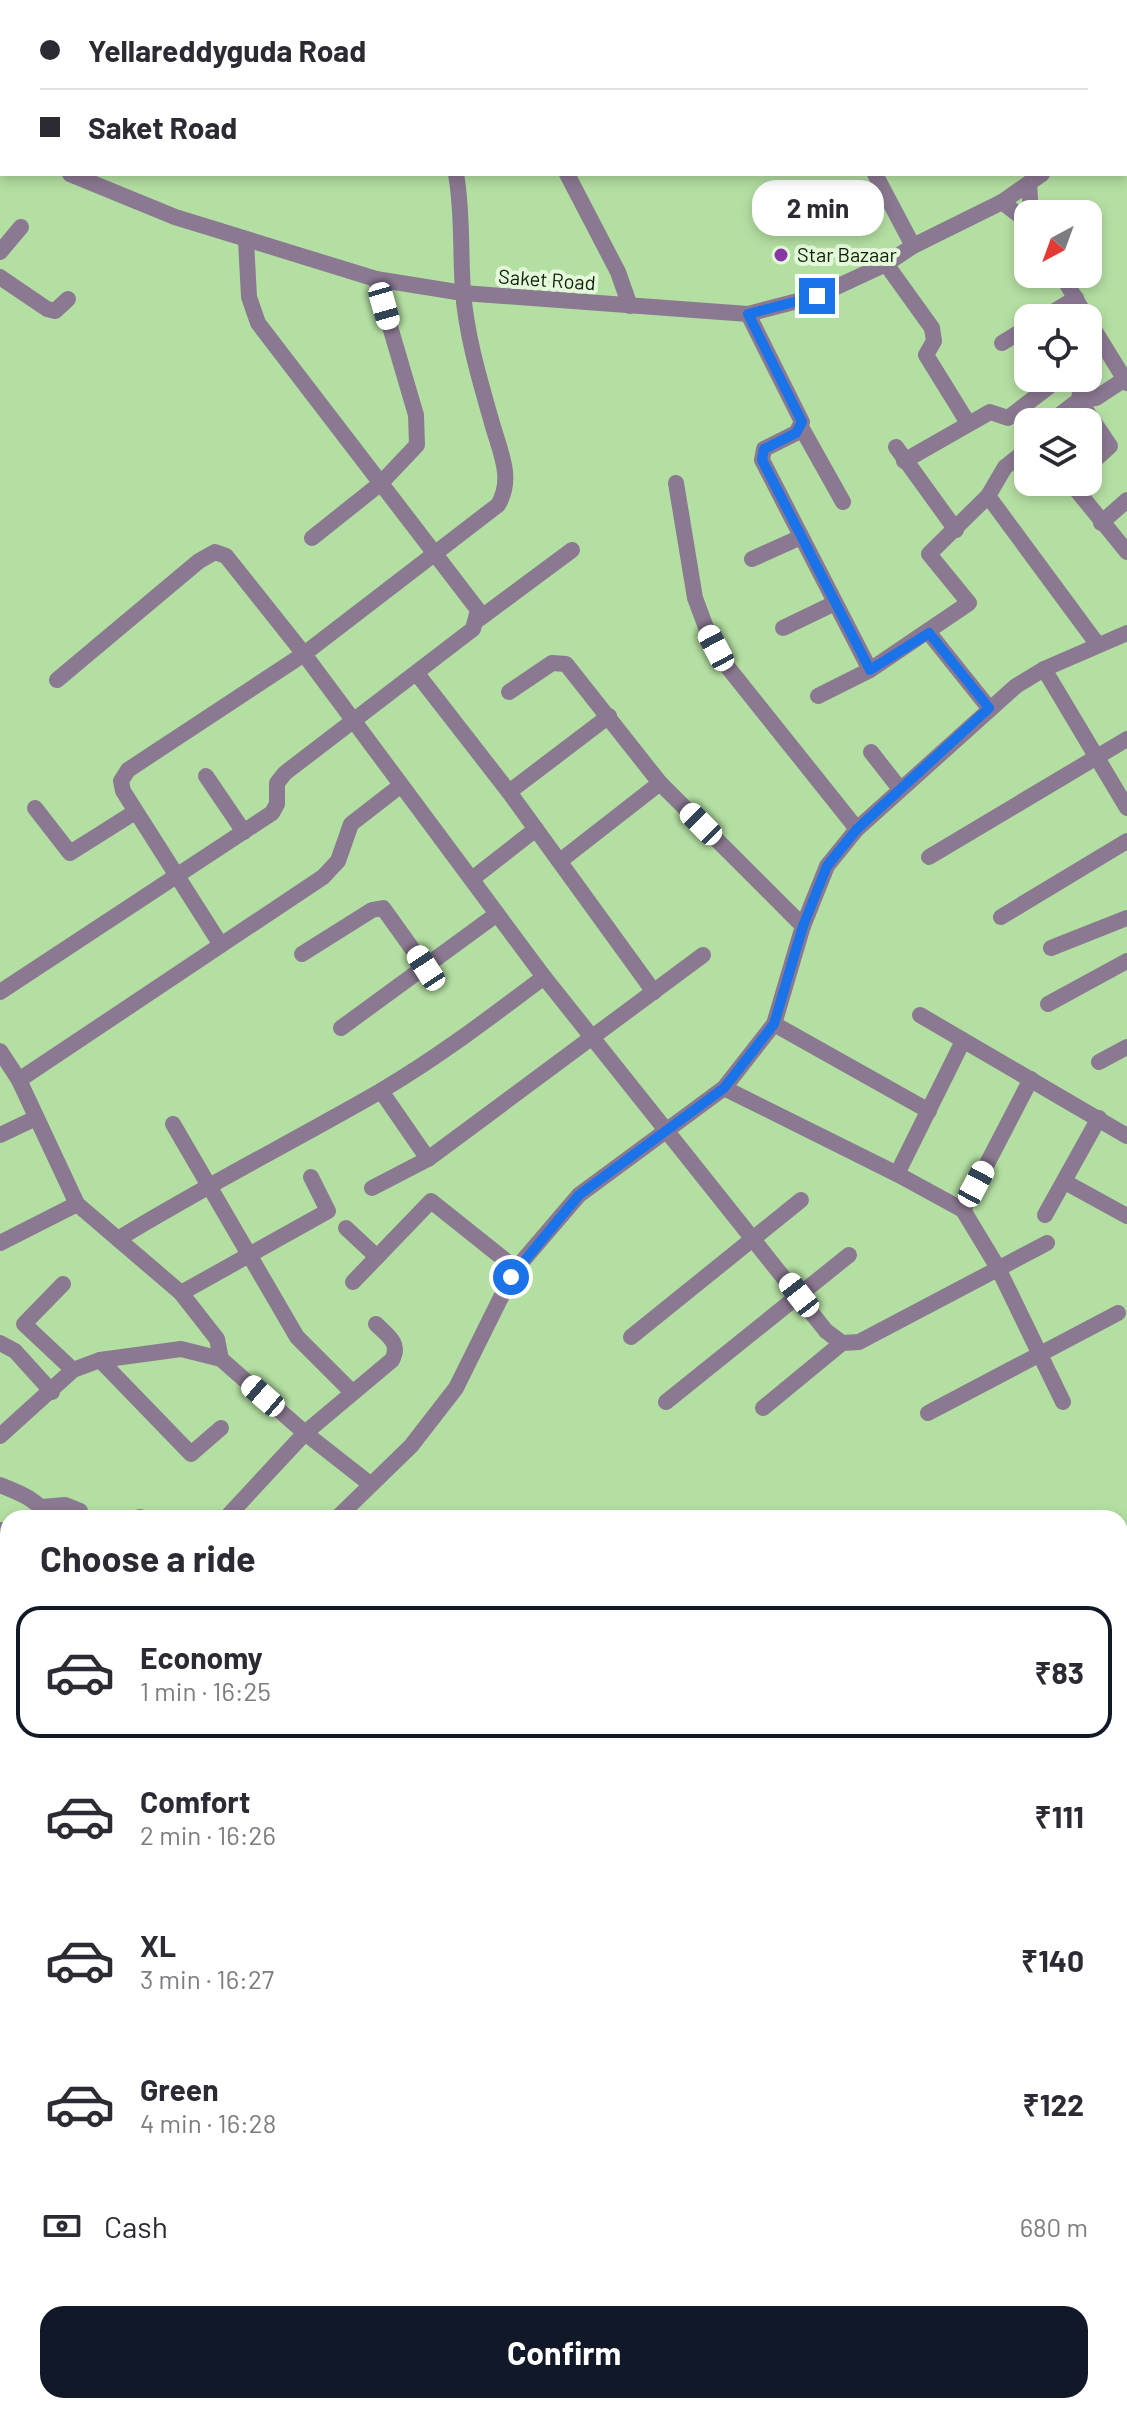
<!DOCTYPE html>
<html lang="en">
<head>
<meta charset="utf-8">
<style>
	:root { --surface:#fff; --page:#f2f2f3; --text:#2b2b33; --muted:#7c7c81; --line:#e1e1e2; --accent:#111827 }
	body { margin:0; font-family:Barlow,sans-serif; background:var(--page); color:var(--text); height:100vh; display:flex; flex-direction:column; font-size:30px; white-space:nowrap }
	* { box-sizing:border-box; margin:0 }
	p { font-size:26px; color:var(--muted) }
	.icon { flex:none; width:44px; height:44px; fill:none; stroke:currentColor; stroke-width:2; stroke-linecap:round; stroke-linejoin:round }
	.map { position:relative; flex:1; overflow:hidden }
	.sheet { position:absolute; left:0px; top:1510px; width:1128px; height:904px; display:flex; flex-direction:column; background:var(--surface); border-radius:24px 24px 0 0; box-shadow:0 4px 12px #0003 }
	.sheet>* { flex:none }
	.banner { position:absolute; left:0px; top:0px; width:1128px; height:176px; box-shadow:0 4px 12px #0003; display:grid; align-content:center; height:176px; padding:0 40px; background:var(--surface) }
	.needle { width:52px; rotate:221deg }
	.fabs { position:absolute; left:1014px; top:200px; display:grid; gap:16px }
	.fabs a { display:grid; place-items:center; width:88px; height:88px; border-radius:16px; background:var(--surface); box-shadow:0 4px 12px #0003; font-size:40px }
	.end { position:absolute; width:36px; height:36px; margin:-18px; border:10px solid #1a73e8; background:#fff; box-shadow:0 0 0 4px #fff }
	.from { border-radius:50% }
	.bubble { position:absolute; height:56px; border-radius:24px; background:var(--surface); box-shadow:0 4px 12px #0003; font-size:26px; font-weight:700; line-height:56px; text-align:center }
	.car { position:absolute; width:24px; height:48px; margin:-24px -12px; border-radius:10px; box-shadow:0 0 6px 2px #0007; background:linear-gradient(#fff 24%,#345 0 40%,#fff 0 76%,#345 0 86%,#fff 0) }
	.banner b { display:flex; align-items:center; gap:28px; height:76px; font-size:30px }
	.banner b+b { border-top:2px solid var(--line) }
	.banner i { width:20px; height:20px; background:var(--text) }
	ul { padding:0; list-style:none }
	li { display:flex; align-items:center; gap:24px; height:132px; margin:0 16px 12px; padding:0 24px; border:4px solid transparent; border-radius:24px }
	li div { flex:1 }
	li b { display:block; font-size:30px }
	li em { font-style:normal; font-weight:700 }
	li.current { border-color:var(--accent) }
	li>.icon { width:72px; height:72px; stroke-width:1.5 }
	h2 { padding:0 40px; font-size:36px; line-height:96px }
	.pay { display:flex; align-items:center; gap:20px; height:88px; padding:0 40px; font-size:30px }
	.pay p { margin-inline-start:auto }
	.cta { display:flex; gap:16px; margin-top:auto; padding:16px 40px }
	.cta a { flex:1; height:92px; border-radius:24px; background:var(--accent); color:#fff; font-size:32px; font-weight:700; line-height:92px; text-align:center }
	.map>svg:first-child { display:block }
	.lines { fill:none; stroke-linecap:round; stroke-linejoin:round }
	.minor { stroke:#8b7992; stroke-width:16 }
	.route { stroke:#1a73e8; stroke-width:10 }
	.poi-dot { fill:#8937a6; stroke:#e3f9da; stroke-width:3 }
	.labels { text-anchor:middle; stroke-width:8; stroke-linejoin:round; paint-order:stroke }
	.poi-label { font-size:20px; fill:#101f08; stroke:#e3f9da; text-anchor:start }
	.street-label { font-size:20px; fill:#101f08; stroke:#e3f9da }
</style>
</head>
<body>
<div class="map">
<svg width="1127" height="2414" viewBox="0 0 1127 2414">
	<rect width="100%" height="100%" fill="#b4dfa2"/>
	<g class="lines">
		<g class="minor">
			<polyline points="119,0 119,2"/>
			<polyline points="385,0 386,2"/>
			<polyline points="433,0 434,2"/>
			<polyline points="781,0 782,2"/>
			<polyline points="857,0 858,2"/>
			<polyline points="1082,0 1083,2"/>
			<polyline points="544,2 547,0"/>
			<polyline points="673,2 676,0"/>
			<polyline points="957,2 960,0"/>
			<polyline points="998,2 1001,0"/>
			<polyline points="1115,2 1118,0"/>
			<polyline points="1126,66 1127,67"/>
			<polyline points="1126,122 1127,122"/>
			<polyline points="0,128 2,130"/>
			<polyline points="70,174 175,217 376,279 463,293 748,314 817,296 886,264 913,246 1002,202 1042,174"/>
			<polyline points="567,174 618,272 630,306"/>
			<polyline points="875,174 913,246"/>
			<polyline points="1029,183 1031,214"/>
			<polyline points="1002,202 1028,222"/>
			<polyline points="0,252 21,227"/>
			<polyline points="886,264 932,328 934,341 926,355 968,423"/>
			<polyline points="1061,274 1087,318"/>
			<polyline points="0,277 47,309 55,311 68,299"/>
			<polyline points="748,314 802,422 796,433 764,449 762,460 870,670"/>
			<polyline points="1043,318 1076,298"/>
			<polyline points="1088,320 1127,383"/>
			<polyline points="1002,343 1028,327"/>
			<polyline points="1088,365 1100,342"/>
			<polyline points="1082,378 1079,400 1110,446 1088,466"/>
			<polyline points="1050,422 1079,400 1096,398 1125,379"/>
			<polyline points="801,427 843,502"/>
			<polyline points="896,447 956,530"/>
			<polyline points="904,461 990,412 1008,418 1055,382"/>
			<polyline points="1070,482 1127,552"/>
			<polyline points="676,483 695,598 707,630 726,665 857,829"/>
			<polyline points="988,496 1098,645"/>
			<polyline points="1101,523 1127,500"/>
			<polyline points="312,538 381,483 417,445 416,415 376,279"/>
			<polyline points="752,559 801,537"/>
			<polyline points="479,619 572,550"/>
			<polyline points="783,628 835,603"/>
			<polyline points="929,633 989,708"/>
			<polyline points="1044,669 1127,808"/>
			<polyline points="418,675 509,792 654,992"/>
			<polyline points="57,680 199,561 215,552 226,556 304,654 544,977 826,1331 842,1343"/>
			<polyline points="509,692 552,663 566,664 660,783 803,926"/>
			<polyline points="818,696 870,670 969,603 929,554 988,496 1005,467 1028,449"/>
			<polyline points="871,752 900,789"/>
			<polyline points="206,776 244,832"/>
			<polyline points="509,792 609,716"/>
			<polyline points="35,808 70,853 135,812"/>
			<polyline points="929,857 1127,739"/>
			<polyline points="560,861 660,783"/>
			<polyline points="472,879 536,829"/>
			<polyline points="1001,917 1127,841"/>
			<path d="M221 945 123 791 121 781 128 770 304 654 498 505C514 478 500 452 492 423 480 381 466 334 463 291 460 251 463 213 456 174"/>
			<polyline points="1051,948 1127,918"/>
			<polyline points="302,954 372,910 383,908 426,968"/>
			<polyline points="0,992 272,813 277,804 277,783 285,773 473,629 478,610 258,323 249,297 246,240"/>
			<polyline points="1048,1004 1127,961"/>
			<polyline points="920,1015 1127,1136"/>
			<polyline points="774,1024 929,1111"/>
			<polyline points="341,1028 497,914"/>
			<polyline points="0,1051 19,1080 77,1204 181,1293 217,1339 221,1359 305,1433 370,1484"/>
			<polyline points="1099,1062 1127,1047"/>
			<polyline points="19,1080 323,877 338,861 351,824 400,786"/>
			<polyline points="724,1088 897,1174 963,1210 998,1268 1063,1402"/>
			<polyline points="381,1091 428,1159"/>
			<polyline points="173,1124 297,1337 352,1392"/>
			<polyline points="0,1135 36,1118"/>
			<polyline points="897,1174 963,1041"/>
			<polyline points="1065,1182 1127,1216"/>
			<polyline points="372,1188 428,1159 703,955"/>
			<polyline points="963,1210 1031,1079"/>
			<polyline points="1045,1215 1099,1118"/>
			<polyline points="346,1228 377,1257"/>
			<path d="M118 1239C203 1187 292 1142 379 1092 437 1058 491 1017 544 977"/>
			<polyline points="0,1243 77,1204"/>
			<polyline points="353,1282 431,1201 515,1268"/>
			<polyline points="63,1284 24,1324 73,1370"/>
			<polyline points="181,1293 328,1211 311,1177"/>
			<polyline points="631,1337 801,1200"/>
			<polyline points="0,1343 15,1351 52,1392"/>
			<polyline points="100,1360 191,1454 221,1428"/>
			<polyline points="666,1402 849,1255"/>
			<polyline points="763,1408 842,1343 859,1342 1047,1243"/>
			<polyline points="928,1413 1118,1313"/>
			<polyline points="0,1436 73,1370 100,1360 181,1349 221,1359"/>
			<path d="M0 1485C20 1493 37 1499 49 1518"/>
			<polyline points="42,1507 65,1505 80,1511"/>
			<polyline points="140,1517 141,1518"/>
			<path d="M226 1518 305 1433 392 1360C401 1343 388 1336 376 1324"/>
			<polyline points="337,1518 411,1446 456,1388 514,1271 579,1195 724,1088 774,1024 803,926 827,866 857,829 1016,686 1044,669 1127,633"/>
			<polyline points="0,1530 6,1541 0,1543"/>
			<polyline points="0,1618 8,1614"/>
			<polyline points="0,1720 8,1716"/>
			<polyline points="1120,1886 1127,1881"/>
			<polyline points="0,1887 8,1899"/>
			<polyline points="0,2045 8,2035"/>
			<polyline points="0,2173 8,2164"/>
			<polyline points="1120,2338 1127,2350"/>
			<polyline points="0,2344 8,2334"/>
			<polyline points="119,2406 130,2414"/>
			<polyline points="301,2406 307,2414"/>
			<polyline points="483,2406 486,2414"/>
			<polyline points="569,2406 579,2413 599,2406"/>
			<polyline points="72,2414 78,2406"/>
			<polyline points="197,2414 203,2406"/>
			<polyline points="455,2414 467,2406"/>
			<polyline points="1115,2414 1127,2407"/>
		</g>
	</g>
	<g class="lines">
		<polyline class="route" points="511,1277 579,1195 724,1088 774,1024 803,926 827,866 857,829 989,708 929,633 870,670 762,460 764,449 796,433 802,422 748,314 817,296"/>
	</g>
	<circle class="poi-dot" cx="781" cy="255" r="8"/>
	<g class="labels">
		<g class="poi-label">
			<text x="797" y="262">Star Bazaar</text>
		</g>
		<g class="street-label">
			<text transform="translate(547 280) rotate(4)" y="7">Saket Road</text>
		</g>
	</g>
</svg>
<div class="fabs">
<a><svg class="needle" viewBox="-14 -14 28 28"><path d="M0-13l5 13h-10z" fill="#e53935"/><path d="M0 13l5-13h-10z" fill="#7c7c81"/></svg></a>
<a><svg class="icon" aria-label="locate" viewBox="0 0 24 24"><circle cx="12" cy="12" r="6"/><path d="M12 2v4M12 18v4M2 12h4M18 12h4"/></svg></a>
<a><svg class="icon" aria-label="layers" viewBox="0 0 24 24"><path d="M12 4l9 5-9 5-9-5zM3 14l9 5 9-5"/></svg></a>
</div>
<i class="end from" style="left:511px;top:1277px"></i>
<i class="end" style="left:817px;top:296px"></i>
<div class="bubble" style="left:752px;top:180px;width:132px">2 min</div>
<i class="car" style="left:384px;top:306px;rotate:164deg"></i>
<i class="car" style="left:716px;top:648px;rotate:332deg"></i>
<i class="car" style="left:701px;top:824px;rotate:315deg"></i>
<i class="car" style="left:426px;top:968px;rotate:327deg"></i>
<i class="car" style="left:976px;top:1184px;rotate:28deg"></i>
<i class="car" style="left:799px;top:1295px;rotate:322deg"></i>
<i class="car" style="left:263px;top:1396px;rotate:311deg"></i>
<div class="banner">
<b><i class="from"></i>Yellareddyguda Road</b>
<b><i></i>Saket Road</b>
</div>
<section class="sheet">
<h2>Choose a ride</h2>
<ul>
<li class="current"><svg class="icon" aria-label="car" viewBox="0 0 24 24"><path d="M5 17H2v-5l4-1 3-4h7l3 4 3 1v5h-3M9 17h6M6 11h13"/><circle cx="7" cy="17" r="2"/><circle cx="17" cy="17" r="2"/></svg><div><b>Economy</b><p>1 min · 16:25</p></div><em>₹83</em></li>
<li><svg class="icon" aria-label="car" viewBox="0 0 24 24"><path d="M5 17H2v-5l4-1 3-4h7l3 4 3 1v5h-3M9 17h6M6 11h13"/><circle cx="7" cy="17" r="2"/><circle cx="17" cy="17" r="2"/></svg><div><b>Comfort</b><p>2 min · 16:26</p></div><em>₹111</em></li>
<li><svg class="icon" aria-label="car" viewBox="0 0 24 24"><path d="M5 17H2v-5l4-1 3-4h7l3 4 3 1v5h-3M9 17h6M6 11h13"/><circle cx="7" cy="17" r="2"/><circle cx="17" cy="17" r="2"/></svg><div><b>XL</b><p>3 min · 16:27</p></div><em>₹140</em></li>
<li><svg class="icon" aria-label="car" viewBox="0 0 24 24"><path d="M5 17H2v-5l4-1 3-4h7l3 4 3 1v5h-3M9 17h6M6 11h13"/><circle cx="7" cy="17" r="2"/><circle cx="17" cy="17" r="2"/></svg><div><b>Green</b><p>4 min · 16:28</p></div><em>₹122</em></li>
</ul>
<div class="pay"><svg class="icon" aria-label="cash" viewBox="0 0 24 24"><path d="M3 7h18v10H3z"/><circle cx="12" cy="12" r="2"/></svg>Cash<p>680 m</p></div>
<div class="cta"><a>Confirm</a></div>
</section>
</div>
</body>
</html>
